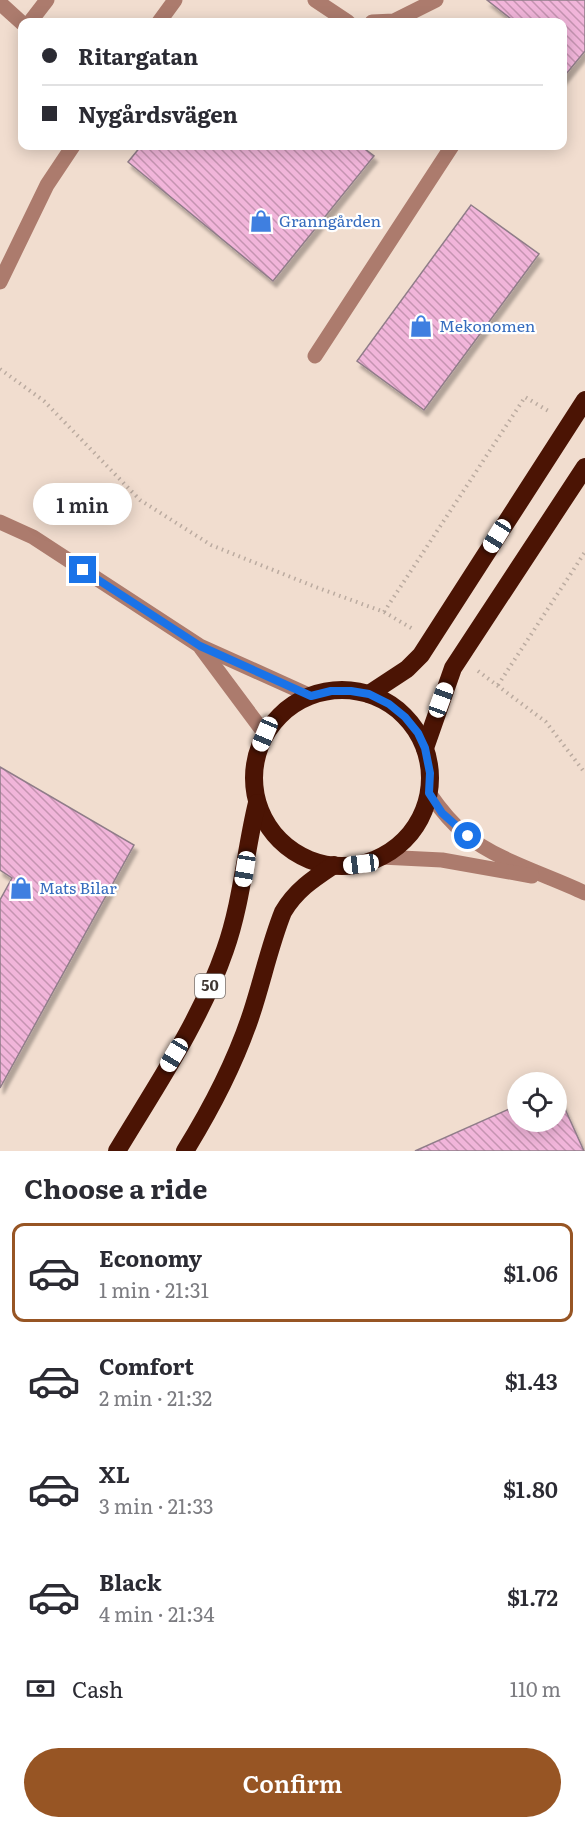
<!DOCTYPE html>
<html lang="en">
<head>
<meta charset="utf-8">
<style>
	:root { --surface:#fff; --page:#f2f2f3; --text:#2b2b33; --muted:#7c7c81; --line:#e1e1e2; --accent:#975524 }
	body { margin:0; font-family:Literata,serif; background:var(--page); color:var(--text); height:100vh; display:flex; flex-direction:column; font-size:22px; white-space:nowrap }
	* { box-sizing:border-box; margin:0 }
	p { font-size:20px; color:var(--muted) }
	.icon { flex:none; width:33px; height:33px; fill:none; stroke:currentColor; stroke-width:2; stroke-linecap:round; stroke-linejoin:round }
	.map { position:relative; height:1151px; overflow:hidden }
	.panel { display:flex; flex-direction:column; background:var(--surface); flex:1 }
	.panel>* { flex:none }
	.hud { position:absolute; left:18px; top:18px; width:549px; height:132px; border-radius:12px; box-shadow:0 3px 15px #0003; display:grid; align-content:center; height:132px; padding:0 24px; background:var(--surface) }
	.controls { position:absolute; left:507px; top:1072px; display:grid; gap:12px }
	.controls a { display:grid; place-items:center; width:60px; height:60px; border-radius:50%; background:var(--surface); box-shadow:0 3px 15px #0003; font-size:30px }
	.end { position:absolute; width:27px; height:27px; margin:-14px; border:8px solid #1a73e8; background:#fff; box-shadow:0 0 0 3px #fff }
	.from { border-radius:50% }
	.bubble { position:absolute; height:42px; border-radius:21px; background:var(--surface); box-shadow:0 3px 15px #0003; font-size:20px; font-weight:600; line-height:42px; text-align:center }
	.car { position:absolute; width:18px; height:36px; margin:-18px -9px; border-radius:8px; box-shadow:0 0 4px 2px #0007; background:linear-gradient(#fff 24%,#345 0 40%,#fff 0 76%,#345 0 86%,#fff 0) }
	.hud b { display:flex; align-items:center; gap:21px; height:57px; font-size:22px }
	.hud b+b { border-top:2px solid var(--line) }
	.hud i { width:15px; height:15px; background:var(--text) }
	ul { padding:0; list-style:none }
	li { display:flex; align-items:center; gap:18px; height:99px; margin:0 12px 9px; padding:0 12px; border:3px solid transparent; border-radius:12px }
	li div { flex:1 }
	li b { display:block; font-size:22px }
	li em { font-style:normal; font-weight:600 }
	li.on { border-color:var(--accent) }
	li>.icon { width:54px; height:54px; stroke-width:1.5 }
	h2 { padding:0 24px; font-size:27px; line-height:72px }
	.pay { display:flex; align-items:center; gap:15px; height:66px; padding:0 24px; font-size:22px }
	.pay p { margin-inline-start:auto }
	.primary-button { display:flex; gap:12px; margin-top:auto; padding:12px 24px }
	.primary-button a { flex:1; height:69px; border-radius:36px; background:var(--accent); color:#fff; font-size:24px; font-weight:600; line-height:69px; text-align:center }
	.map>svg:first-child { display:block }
	.building { fill:url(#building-back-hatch); stroke:#907d89; stroke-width:1.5; filter:url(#shadow) }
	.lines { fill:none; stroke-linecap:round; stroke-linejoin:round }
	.path { stroke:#bbaba0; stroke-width:4; stroke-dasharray:1.5 4.5; stroke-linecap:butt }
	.minor { stroke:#ac7b6d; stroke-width:15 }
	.highway { stroke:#4b1404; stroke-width:18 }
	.route { stroke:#1a73e8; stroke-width:8 }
	.labels { text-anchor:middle; stroke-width:4.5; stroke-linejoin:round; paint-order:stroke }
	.shield { fill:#fff; stroke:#78726f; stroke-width:1.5 }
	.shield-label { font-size:15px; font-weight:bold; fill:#3e3631 }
	.shop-label { font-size:16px; fill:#366cbe; stroke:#fff; text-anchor:start }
</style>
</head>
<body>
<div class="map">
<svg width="585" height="1151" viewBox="0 0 585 1151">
	<defs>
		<pattern id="building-back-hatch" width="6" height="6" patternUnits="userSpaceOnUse" patternTransform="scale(1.5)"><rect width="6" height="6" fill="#f1b5da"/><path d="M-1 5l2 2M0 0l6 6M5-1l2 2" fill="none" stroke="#c594b1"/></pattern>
		<filter id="shadow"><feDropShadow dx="3.5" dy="6" stdDeviation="1.5" flood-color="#0004"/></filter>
	</defs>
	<rect width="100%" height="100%" fill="#f1ddcf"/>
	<g class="building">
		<polygon points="487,0 585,0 585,51 562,79 562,22 515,22"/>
		<polygon points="141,146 361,146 374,156 273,281 128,162"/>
		<polygon points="471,205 539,254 424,410 357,361"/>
		<polygon points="0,767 134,845 0,1088 0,900 12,878 0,870"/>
		<polygon points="556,1089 584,1151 415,1151 518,1105 518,1122 556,1122"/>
	</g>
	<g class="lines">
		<g class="path">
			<polyline points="0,369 44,401 140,500 211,545 313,586 384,612 413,629"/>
			<polyline points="384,612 525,397 550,412"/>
			<polyline points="478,671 546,722 585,773"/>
			<polyline points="498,685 585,552"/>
		</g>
		<g class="minor">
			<polyline points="315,0 348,22"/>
			<polyline points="0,3 22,23"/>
			<polyline points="30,22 47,0"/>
			<polyline points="159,22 175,0"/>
			<polyline points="372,22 394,21 436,0"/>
			<polyline points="0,282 47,185 73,146"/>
			<polyline points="315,356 452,146"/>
			<polyline points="0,522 33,537 200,646 311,696"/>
			<polyline points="201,648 265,734"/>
			<path d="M429 793C440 809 451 823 466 835 498 861 548 875 585 893"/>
			<polyline points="381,857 442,860 532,876"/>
		</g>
		<g class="highway">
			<circle cx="342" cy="778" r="88"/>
			<polyline points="369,694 407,669 421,655 585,400"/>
			<polyline points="425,748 453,668 585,467"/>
			<path d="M117 1151C156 1086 200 1022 225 950 242 902 245 852 257 803"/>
			<path d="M185 1151C211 1109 234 1065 250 1018 262 983 269 947 283 912 296 890 313 879 334 865"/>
		</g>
	</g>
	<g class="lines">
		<polyline class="route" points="83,570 200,646 311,696 331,691 351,691 369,694 389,704 405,717 418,733 425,748 430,773 429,793 442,813 468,836"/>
	</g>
	<defs>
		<g id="shop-bare" transform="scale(1.8)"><path d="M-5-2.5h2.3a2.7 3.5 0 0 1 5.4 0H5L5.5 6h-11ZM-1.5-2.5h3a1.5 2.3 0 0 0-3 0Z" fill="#3f7fe0" stroke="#fff" stroke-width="2.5" paint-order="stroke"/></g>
	</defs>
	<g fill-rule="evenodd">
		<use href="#shop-bare" x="261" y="221"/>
		<use href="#shop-bare" x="421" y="326"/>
		<use href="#shop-bare" x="21" y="888"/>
	</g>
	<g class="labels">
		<rect class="shield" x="195" y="974" width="30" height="24" rx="4.5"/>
		<g class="shield-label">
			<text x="210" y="991">50</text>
		</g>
		<g class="shop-label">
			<text x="279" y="227">Granngården</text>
			<text x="439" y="332">Mekonomen</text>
			<text x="39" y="894">Mats Bilar</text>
		</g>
	</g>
</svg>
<div class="controls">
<a><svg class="icon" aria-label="locate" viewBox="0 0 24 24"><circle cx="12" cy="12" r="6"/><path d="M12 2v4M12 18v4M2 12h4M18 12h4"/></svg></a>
</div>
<i class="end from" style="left:468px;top:836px"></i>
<i class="end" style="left:83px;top:570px"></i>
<div class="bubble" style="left:33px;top:483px;width:99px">1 min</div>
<i class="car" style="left:497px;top:536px;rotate:212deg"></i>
<i class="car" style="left:441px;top:700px;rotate:20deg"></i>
<i class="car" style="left:265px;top:734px;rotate:203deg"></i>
<i class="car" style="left:361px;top:864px;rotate:263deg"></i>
<i class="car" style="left:245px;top:869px;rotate:189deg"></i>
<i class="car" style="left:174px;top:1055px;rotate:211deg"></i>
<div class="hud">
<b><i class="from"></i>Ritargatan</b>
<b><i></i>Nygårdsvägen</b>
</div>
</div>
<section class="panel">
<h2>Choose a ride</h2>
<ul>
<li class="on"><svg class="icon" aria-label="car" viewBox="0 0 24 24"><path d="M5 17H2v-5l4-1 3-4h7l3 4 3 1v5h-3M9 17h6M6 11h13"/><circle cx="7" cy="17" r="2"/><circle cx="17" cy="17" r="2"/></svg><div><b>Economy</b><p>1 min · 21:31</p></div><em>$1.06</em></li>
<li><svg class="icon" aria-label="car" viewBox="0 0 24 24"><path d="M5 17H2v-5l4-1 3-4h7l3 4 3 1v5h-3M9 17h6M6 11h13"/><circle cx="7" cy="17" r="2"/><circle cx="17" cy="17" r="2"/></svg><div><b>Comfort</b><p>2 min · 21:32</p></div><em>$1.43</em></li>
<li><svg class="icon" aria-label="car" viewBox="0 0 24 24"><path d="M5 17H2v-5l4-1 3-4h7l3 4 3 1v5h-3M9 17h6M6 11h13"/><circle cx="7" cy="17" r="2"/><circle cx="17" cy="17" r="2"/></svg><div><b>XL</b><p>3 min · 21:33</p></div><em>$1.80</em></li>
<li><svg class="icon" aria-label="car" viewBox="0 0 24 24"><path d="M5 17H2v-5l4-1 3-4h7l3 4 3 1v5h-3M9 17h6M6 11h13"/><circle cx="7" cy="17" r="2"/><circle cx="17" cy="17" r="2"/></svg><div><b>Black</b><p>4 min · 21:34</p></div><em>$1.72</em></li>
</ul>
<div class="pay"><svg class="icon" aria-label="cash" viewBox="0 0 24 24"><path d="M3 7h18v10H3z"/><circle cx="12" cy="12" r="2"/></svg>Cash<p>110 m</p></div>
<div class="primary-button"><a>Confirm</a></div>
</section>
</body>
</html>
